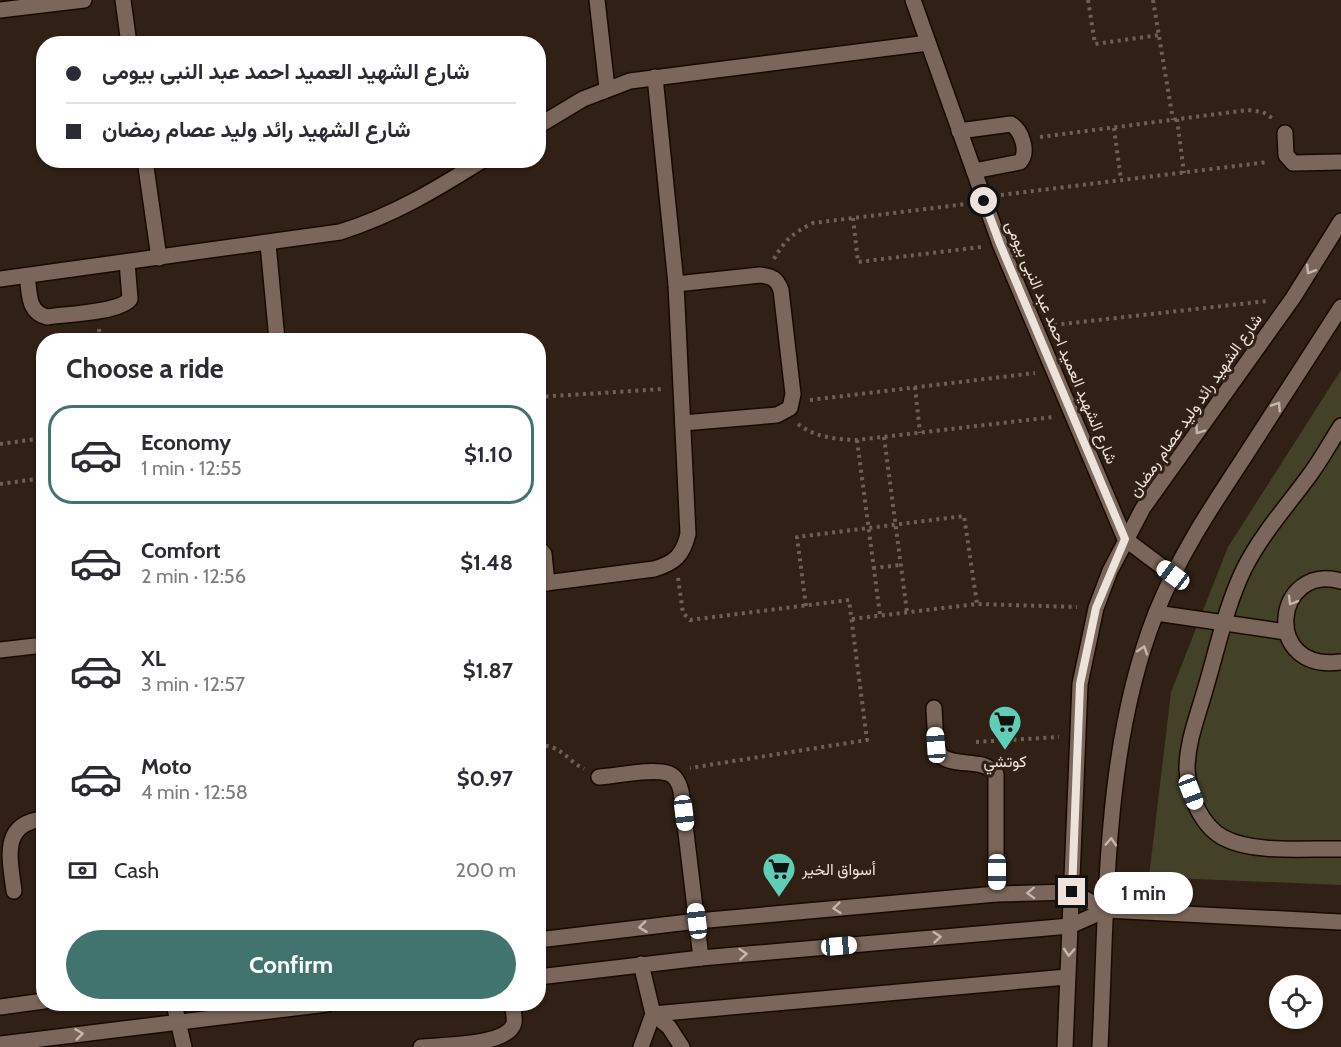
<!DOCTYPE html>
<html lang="en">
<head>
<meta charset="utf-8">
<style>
	:root { --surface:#fff; --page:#f7f7f7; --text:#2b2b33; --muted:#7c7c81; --line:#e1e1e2; --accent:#42746f }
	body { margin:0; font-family:Cabin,Vazirmatn,sans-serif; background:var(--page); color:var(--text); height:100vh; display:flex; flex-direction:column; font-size:22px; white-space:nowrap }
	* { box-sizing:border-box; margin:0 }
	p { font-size:20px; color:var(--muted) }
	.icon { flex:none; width:33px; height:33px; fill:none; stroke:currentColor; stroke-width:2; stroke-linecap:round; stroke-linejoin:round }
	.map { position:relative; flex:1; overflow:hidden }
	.drawer { position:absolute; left:36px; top:333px; width:510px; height:678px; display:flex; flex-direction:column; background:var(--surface); border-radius:24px; box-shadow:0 2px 4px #0004 }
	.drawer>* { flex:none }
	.hud { position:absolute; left:36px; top:36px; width:510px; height:132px; border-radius:24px; box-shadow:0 2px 4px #0004; display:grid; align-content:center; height:132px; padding:0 30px; background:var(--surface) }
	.controls { position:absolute; left:1269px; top:975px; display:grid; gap:12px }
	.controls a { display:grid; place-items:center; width:54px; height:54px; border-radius:50%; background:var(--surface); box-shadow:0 2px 4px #0004; font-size:30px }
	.end { position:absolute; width:27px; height:27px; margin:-14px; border:8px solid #eee2dc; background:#111; box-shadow:0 0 0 3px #111 }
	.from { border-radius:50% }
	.bubble { position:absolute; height:42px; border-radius:21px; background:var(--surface); box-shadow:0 2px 4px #0004; font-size:20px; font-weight:700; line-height:42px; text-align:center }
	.car { position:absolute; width:18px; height:36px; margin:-18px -9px; border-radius:8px; box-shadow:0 0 4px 2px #0007; background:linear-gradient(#fff 24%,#345 0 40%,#fff 0 76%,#345 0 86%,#fff 0) }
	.hud b { display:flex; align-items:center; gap:21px; height:57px; font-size:22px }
	.hud b+b { border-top:2px solid var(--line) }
	.hud i { width:15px; height:15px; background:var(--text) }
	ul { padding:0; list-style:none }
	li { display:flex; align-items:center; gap:18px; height:99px; margin:0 12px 9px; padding:0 18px; border:3px solid transparent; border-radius:24px }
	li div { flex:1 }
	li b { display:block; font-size:22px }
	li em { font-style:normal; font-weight:700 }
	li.active { border-color:var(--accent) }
	li>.icon { width:54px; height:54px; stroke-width:1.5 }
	h2 { padding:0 30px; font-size:27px; line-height:72px }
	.pay { display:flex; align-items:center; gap:15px; height:66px; padding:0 30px; font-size:22px }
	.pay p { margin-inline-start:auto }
	.action { display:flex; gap:12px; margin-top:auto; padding:12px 30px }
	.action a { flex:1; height:69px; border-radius:36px; background:var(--accent); color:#fff; font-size:24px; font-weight:700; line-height:69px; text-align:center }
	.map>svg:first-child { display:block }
	.green { fill:#444129 }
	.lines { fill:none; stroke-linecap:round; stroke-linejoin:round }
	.minor-casing { stroke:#180902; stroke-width:18 }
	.path { stroke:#6f6057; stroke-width:4; stroke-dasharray:3 4.5; stroke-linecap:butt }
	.minor { stroke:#7a665a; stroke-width:15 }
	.oneway { stroke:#c5b7ae }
	.route { stroke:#eee2dc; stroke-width:8 }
	.labels { text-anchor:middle; stroke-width:6; stroke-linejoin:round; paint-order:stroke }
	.street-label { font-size:16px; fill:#eee2dc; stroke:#302015 }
	.poi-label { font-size:16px; fill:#eee2dc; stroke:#302015 }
</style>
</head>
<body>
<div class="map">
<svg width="1341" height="1047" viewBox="0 0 1341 1047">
	<rect width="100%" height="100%" fill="#302015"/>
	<polygon class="green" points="1341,370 1341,885 1149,877 1171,692 1228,547"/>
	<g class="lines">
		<g class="minor-casing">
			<g id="minor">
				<polyline points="123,0 129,44"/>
				<polyline points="597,0 607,88"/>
				<polyline points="913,0 1000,244 1125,539 1173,575"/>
				<polyline points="0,10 84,0"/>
				<polyline points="538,126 583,99 630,81 928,43"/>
				<path d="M959 131 1011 124C1022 131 1029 152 1020 162L974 171"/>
				<polyline points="1285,133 1286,155 1293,163 1341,162"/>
				<polyline points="145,160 159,258"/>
				<polyline points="268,244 277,340"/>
				<path d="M27 276C30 293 27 312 47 317 66 314 119 313 130 299L127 262"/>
				<path d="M0 279 340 232C394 215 435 190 483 160"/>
				<path d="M676 284 760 275C772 276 777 279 781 290L793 394 790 408 777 415 683 423"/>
				<path d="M1341 426C1330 443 1321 460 1309 476 1287 506 1261 535 1244 569 1226 606 1217 650 1205 690 1198 715 1187 742 1187 769 1188 794 1201 826 1224 838 1255 854 1307 848 1341 849"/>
				<polyline points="538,547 544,554 547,583"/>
				<path d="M1341 581C1274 562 1261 673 1341 662"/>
				<path d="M538 584 654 569C675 563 683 555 688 534L676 284 655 77"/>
				<polyline points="1156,613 1286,632"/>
				<polyline points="0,650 44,645"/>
				<path d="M934 708 936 745 941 756C957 768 983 757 996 774V894"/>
				<path d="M599 777C617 776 650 768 667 773 676 775 679 783 681 791L701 958"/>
				<path d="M14 891C10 859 0 823 44 819"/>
				<polyline points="538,940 697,921 996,894 1072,892 1106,910 1341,922"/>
				<polyline points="538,977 701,958 1070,926 1106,910"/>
				<polyline points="174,1004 184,1047"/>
				<polyline points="0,1007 44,1001"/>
				<polyline points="653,1014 1067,977"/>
				<polyline points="653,1014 669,1027 682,1047"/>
				<polyline points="0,1044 327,1004"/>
				<path d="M421 1047C442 1045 508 1046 514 1023 515 1018 513 1009 512 1004"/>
				<polyline points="641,1047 653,1014 641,964"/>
				<polyline points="1065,1047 1080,684 1096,608 1110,571 1143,508 1293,298 1341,221"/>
				<path d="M1100 1047C1107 905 1103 747 1156 613 1178 557 1212 506 1245 456 1277 406 1309 357 1341 307"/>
			</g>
		</g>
		<g class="path">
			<polyline points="1088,0 1095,44 1159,35"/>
			<polyline points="1153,0 1173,120"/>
			<polyline points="1177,119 1184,173"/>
			<polyline points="1114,128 1121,180"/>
			<polyline points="1040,137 1248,110 1263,112 1272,118"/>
			<polyline points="1001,195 1268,162"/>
			<polyline points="853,218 858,262 981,247"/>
			<path d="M774 259C784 241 794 232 813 223L966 204"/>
			<polyline points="1054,325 1267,301"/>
			<polyline points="99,329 100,340"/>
			<polyline points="915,387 920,433"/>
			<polyline points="538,397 663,389"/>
			<polyline points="810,400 1035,373"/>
			<path d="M798 424C816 438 836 439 857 440L1053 417"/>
			<polyline points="884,437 907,612"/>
			<polyline points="857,440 880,615"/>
			<polyline points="0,444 44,438"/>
			<polyline points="0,484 44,478"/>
			<polyline points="873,568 901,565"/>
			<polyline points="678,578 683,613 690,620 849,600 867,740 690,768"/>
			<polyline points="806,606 797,537 964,516 977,604"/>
			<polyline points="852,619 977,604 1077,607"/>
			<polyline points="976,742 1059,737"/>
			<path d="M538 745C563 746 565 759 584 769"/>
		</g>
		<use href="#minor" class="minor"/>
	</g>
	<defs><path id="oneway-chevron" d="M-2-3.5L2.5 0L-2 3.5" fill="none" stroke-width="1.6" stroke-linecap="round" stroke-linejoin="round" transform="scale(1.5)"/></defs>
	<g class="oneway">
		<use href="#oneway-chevron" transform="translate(1310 270) rotate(122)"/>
		<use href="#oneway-chevron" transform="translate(1277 406) rotate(-57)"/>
		<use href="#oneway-chevron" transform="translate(1199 430) rotate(125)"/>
		<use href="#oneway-chevron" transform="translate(1292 601) rotate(120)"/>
		<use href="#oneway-chevron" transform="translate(1143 650) rotate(-72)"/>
		<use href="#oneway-chevron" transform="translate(1111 842) rotate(-86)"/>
		<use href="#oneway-chevron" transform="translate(1031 893) rotate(178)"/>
		<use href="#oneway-chevron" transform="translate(837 908) rotate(175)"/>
		<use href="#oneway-chevron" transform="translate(643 927) rotate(173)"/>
		<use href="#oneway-chevron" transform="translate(937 937) rotate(-5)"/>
		<use href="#oneway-chevron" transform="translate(1069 952) rotate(93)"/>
		<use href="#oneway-chevron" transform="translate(743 954) rotate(-5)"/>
		<use href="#oneway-chevron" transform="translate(79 1034) rotate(-7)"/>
	</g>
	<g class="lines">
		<polyline class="route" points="984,201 1000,244 1125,539 1096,608 1080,684 1072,892"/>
	</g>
	<defs>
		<g id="supermarket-pin" transform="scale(1.725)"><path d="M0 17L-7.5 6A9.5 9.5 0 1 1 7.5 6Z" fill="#5eceb8" stroke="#302015"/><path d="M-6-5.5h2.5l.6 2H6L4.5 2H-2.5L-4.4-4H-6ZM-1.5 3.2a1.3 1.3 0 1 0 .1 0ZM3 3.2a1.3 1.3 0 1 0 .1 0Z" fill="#111"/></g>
	</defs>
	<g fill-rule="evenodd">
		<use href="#supermarket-pin" x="1005" y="722"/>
		<use href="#supermarket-pin" x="779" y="869"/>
	</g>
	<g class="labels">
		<g class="street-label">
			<text transform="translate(1062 342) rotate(67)" y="6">شارع الشهيد العميد احمد عبد النبى بيومى</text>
			<text transform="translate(1195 405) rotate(-55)" y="6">شارع الشهيد رائد وليد عصام رمضان</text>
		</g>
		<g class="poi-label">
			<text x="1005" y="767">كوتشي</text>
			<text x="802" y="875" text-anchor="start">أسواق الخير</text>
		</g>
	</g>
</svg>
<div class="controls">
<a><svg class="icon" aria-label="locate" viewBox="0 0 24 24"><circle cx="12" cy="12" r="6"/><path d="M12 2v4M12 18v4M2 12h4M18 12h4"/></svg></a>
</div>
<i class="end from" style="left:984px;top:201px"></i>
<i class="end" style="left:1072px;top:892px"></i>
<div class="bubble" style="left:1094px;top:872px;width:99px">1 min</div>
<i class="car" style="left:1173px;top:575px;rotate:307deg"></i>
<i class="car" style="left:936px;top:745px;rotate:356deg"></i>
<i class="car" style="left:1191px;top:792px;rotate:159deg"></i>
<i class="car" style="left:684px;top:813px;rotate:173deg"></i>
<i class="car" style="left:997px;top:872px;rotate:180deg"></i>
<i class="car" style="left:697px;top:921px;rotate:353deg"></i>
<i class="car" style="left:839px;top:946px;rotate:85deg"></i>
<div class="hud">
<b><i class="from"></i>شارع الشهيد العميد احمد عبد النبى بيومى</b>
<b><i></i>شارع الشهيد رائد وليد عصام رمضان</b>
</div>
<section class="drawer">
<h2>Choose a ride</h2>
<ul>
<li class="active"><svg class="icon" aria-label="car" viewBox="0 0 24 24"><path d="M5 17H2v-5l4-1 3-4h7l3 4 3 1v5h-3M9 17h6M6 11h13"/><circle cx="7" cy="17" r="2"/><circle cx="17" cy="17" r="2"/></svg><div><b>Economy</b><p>1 min · 12:55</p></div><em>$1.10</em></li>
<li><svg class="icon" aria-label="car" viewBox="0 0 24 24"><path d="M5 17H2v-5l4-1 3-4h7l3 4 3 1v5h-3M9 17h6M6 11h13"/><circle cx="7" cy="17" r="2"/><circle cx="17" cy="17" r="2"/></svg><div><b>Comfort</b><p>2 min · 12:56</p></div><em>$1.48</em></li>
<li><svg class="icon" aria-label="car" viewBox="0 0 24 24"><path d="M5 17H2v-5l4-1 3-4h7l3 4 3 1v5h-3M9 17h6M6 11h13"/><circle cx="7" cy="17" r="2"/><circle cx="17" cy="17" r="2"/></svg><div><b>XL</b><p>3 min · 12:57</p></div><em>$1.87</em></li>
<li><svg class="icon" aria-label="car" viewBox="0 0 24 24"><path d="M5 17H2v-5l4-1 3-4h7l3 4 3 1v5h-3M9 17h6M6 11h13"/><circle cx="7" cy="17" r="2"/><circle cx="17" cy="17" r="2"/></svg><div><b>Moto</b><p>4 min · 12:58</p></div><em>$0.97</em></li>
</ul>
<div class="pay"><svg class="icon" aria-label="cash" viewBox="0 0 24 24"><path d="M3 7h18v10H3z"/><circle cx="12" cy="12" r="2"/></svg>Cash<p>200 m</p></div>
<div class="action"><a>Confirm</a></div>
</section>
</div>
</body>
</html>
